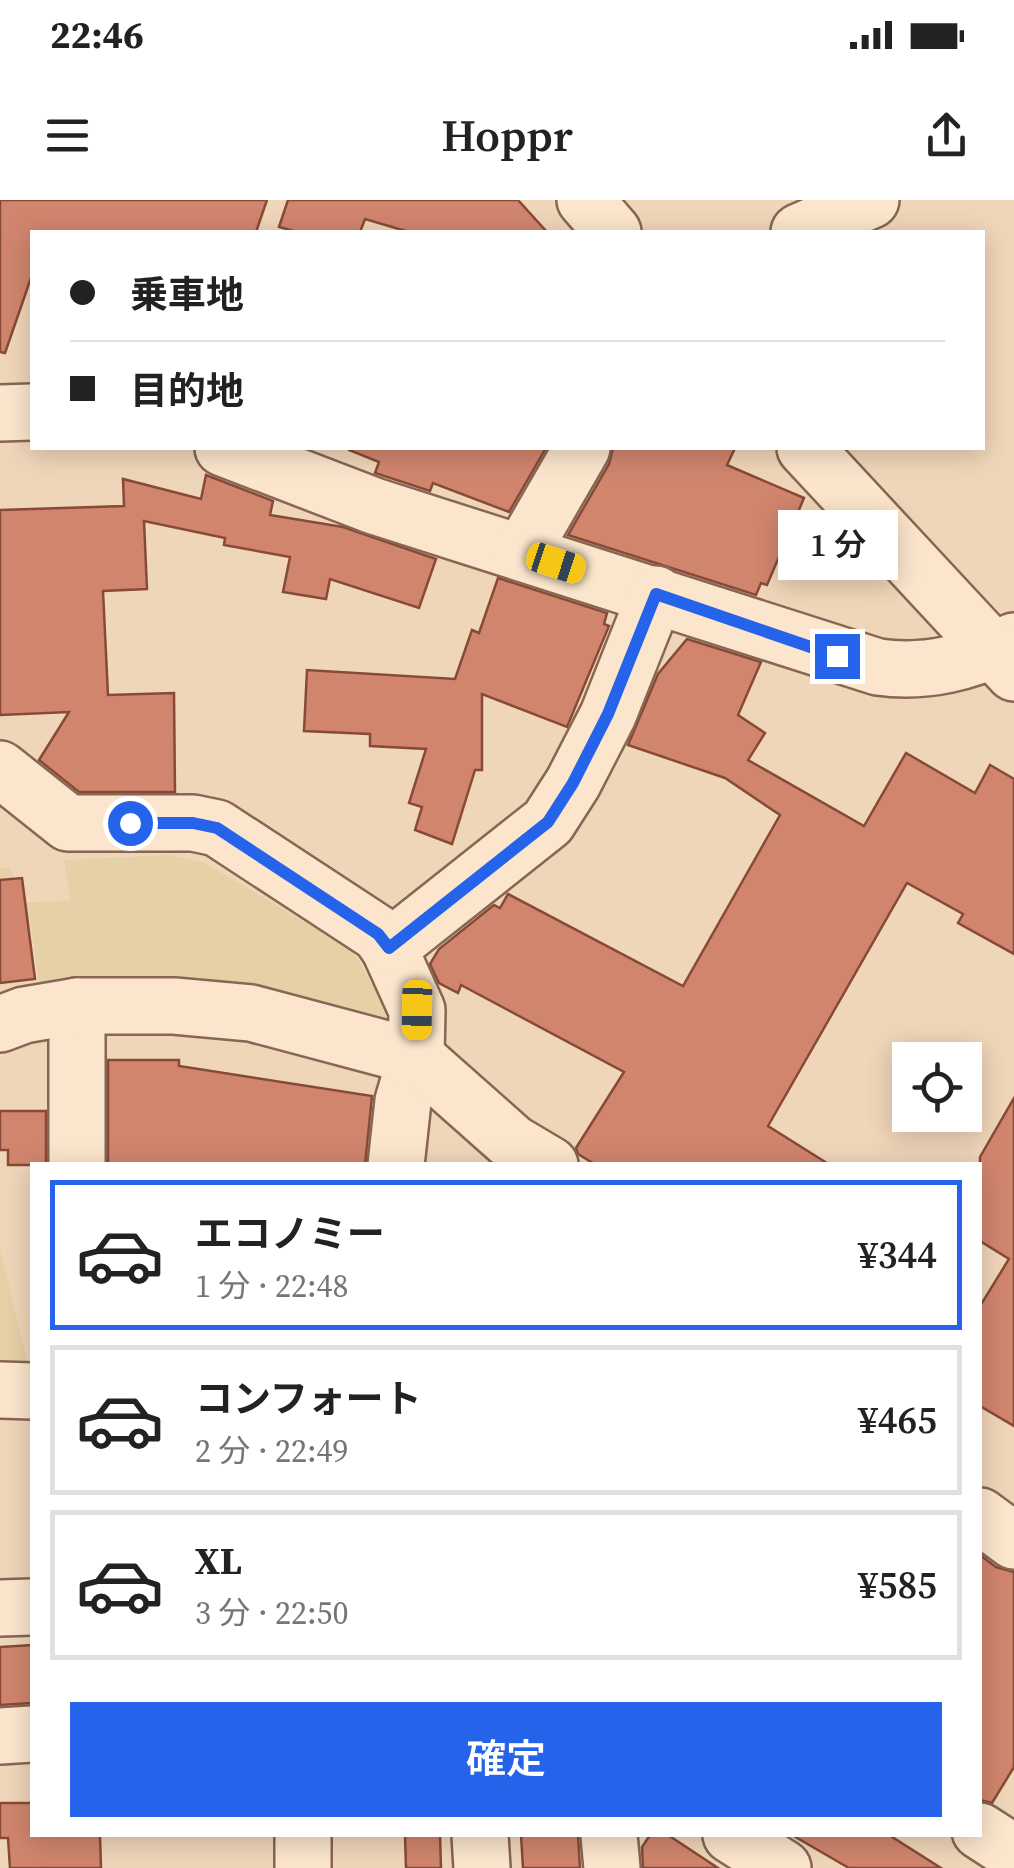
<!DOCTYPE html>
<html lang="ja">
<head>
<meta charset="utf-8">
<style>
	:root { --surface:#fff; --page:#f6f6f6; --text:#222; --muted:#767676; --line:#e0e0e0; --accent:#2563eb }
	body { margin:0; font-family:"Source Serif 4","Noto Sans JP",serif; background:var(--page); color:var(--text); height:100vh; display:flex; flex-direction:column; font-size:38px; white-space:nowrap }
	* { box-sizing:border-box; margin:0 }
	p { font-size:32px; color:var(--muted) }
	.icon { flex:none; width:55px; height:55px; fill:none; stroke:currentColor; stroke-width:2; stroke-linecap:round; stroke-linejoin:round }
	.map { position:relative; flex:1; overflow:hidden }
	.sheet { position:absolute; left:30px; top:962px; width:952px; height:675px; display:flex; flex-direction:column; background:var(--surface); border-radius:0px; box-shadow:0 5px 25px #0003 }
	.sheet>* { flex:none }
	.top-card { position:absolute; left:30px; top:30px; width:955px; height:220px; border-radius:0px; box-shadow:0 5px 25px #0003; display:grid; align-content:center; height:220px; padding:0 40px; background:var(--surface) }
	.fabs { position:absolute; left:892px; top:842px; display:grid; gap:20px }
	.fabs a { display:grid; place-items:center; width:90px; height:90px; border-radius:0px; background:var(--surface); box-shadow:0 5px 25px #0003; font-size:50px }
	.end { position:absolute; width:45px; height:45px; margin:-22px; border:12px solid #2563eb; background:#fff; box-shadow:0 0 0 5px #fff }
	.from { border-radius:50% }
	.bubble { position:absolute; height:70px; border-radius:0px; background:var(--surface); box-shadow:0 5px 25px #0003; font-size:32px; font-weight:600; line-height:70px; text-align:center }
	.car { position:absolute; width:30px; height:60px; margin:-30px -15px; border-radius:12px; box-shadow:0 0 8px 2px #0007; background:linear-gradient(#f5c518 24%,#345 0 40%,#f5c518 0 76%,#345 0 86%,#f5c518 0) }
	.top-card b { display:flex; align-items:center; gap:35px; height:95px; font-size:38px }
	.top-card b+b { border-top:2px solid var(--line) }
	.top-card i { width:25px; height:25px; background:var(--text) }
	ul { padding:18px 0 0; list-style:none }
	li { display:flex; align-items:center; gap:30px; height:150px; margin:0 20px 15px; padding:0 20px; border:5px solid var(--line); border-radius:0px }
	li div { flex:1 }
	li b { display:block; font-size:38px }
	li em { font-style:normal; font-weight:600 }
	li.active { border-color:var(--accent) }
	li>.icon { width:90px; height:90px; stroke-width:1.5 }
	.primary-button { display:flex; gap:20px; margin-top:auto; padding:20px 40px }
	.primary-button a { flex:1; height:115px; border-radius:0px; background:var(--accent); color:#fff; font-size:40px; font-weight:600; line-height:115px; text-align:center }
	.status { display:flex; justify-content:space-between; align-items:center; height:70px; padding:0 50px; background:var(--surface); direction:ltr }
	.status svg { height:28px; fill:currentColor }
	header { display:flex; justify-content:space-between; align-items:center; height:130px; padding:0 40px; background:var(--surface); font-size:45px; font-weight:600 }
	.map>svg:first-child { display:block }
	.farmland { fill:#e6d1a6 }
	.building { fill:#d1856d; stroke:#874a38; stroke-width:2.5 }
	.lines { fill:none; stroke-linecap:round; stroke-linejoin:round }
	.minor-casing { stroke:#876653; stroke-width:60 }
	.minor { stroke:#fbe5cc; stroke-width:55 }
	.route { stroke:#2563eb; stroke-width:12 }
</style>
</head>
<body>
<div class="status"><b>22:46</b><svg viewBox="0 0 49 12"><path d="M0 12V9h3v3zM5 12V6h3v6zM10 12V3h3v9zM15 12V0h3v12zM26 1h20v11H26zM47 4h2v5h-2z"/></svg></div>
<header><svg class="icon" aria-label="menu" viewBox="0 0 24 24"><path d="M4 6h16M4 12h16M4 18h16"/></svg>Hoppr<svg class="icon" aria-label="share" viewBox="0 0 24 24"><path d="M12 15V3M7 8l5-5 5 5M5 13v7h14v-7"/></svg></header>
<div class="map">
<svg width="1014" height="1668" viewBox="0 0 1014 1668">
	<rect width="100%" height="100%" fill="#f0d6b9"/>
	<g class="farmland">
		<polygon points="170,655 205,663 352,750 388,811 383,828 41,796 30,721 0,727 0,668 10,667 22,703 70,700 64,660"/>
		<polygon points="0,1050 28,1163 0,1167"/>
	</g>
	<g class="building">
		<polygon points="0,0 267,0 256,32 32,32 32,75 5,153 0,152"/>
		<polygon points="288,0 518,0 547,32 409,32 365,19 360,32 297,32 279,27"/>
		<polygon points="349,248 546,248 509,312 433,283 430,291 375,273 379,262 349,250"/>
		<polygon points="613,248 735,248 727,265 804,298 767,385 761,383 756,395 568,335 609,264"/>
		<polygon points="206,275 273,301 270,315 343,327 436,359 419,408 330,379 326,399 283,392 290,357 224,345 225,338 144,321 147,389 103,391 108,495 174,493 175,592 79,592 39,560 69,512 0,515 0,310 124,306 123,279 201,299"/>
		<polygon points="498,378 607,413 604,424 609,426 567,527 482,494 482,570 475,570 452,644 415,630 422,607 409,603 426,549 370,546 370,534 304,531 307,470 455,479 472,430 479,433"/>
		<polygon points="687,439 761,462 738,515 765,533 748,560 864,626 906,553 975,593 990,565 1014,579 1014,754 958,723 963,714 907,683 768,926 830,965 596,965 578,954 576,948 624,872 461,785 458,793 439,783 430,764 439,749 494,705 500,708 508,694 683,786 780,615 725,578 628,545 658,474"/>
		<polygon points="22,678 35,779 0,783 0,680"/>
		<polygon points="108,860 179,860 179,866 372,896 365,965 108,965"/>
		<polygon points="1014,898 1014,1226 980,1206 980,1106 1009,1059 980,1041 980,957"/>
		<polygon points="0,911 46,911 46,965 8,965 8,950 0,950"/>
		<polygon points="980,1355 996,1367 1014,1372 1014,1567 992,1603 980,1600"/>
		<polygon points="32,1445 32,1503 0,1505 0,1447"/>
		<polygon points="0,1603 32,1603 32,1635 100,1635 101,1668 10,1668 8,1638 0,1638"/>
		<polygon points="405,1635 440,1635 441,1668 406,1668"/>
		<polygon points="521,1635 578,1635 580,1668 523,1668"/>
		<polygon points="650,1635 668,1635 718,1668 643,1668 642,1647"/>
		<polygon points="792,1635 889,1635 941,1668 849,1668"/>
	</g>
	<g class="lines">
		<g class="minor-casing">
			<g id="minor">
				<polyline points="585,0 613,32"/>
				<polyline points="799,32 871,0"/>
				<polyline points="0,213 32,212"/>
				<path d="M223 248 374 306 878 467C928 474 969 462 1014 441"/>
				<polyline points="805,248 1014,473"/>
				<polyline points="522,352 582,248"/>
				<polyline points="0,569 68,623 193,623 217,628 379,734 389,748 417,810 416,857 403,901 396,965"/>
				<polyline points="389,748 548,622 573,583 608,515 656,394"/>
				<polyline points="77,806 77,965"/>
				<polyline points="0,824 24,815 77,806 174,806 251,813 416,857 513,943 550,965"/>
				<polyline points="0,1190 32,1191"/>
				<polyline points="980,1316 1014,1341"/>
				<polyline points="0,1408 32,1407"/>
				<polyline points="0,1536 32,1534"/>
				<polyline points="980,1631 1014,1653"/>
				<polyline points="303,1635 303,1668"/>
				<polyline points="480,1635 482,1668"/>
				<polyline points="609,1635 612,1668"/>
				<polyline points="731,1635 783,1668"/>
			</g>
		</g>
		<use href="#minor" class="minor"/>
	</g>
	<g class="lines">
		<polyline class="route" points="130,623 193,623 217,628 378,734 389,748 548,622 573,583 608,514 656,394 837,456"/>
	</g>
</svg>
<div class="fabs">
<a><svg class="icon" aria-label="locate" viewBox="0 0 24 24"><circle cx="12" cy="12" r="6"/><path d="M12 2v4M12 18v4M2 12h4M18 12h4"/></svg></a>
</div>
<i class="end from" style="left:130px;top:623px"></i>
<i class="end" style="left:837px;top:456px"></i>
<div class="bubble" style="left:778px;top:310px;width:120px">1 分</div>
<i class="car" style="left:556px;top:363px;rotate:108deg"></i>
<i class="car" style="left:417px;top:810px;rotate:181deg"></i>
<div class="top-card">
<b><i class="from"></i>乗車地</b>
<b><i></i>目的地</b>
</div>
<section class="sheet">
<ul>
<li class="active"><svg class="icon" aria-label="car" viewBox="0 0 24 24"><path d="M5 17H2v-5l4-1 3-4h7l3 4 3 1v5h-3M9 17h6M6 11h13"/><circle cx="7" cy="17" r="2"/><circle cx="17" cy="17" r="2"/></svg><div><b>エコノミー</b><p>1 分 · 22:48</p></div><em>¥344</em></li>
<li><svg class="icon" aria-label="car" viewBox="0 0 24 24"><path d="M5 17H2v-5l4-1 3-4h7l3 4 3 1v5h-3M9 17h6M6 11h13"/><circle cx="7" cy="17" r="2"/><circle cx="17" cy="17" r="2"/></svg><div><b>コンフォート</b><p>2 分 · 22:49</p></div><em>¥465</em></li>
<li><svg class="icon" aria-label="car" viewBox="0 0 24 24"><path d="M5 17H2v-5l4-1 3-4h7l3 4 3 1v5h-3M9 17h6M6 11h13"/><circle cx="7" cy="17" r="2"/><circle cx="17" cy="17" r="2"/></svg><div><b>XL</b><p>3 分 · 22:50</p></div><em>¥585</em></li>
</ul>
<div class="primary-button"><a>確定</a></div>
</section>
</div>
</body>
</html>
